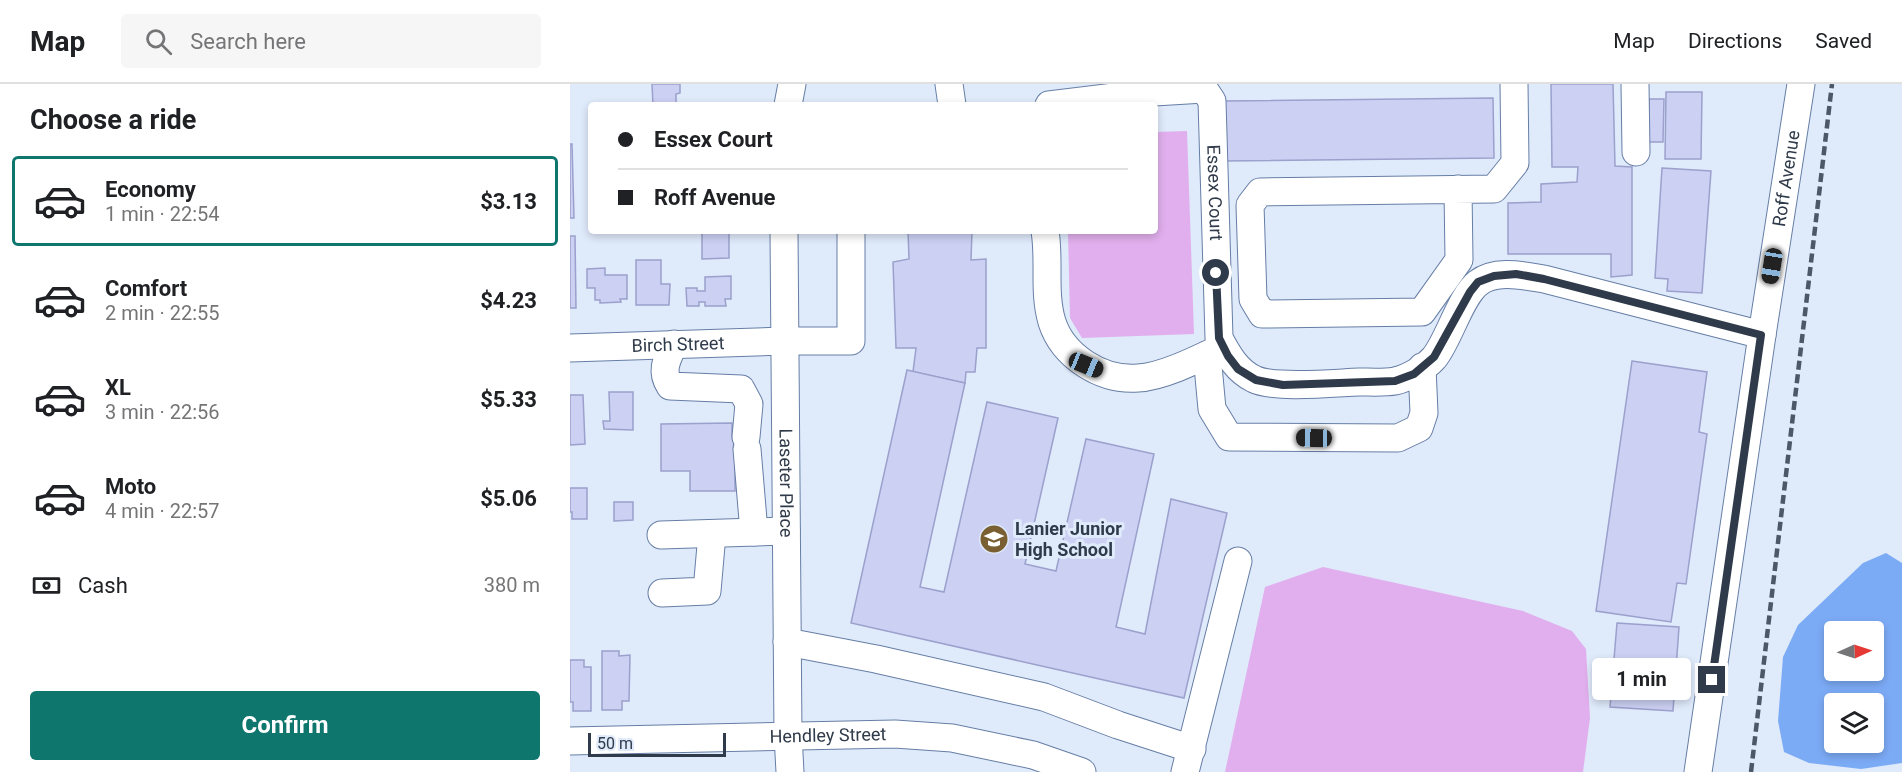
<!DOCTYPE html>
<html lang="en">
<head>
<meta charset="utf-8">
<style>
	:root { --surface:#fff; --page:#f6f6f6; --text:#202124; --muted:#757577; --line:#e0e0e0; --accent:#0f766e }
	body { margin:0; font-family:Roboto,sans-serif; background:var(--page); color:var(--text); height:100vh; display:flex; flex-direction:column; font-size:22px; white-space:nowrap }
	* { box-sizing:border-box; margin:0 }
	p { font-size:20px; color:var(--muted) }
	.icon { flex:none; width:33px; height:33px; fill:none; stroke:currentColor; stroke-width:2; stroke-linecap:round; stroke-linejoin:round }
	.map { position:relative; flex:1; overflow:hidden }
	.details { display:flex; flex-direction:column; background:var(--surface); width:570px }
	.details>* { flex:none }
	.top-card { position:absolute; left:18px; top:18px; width:570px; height:132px; border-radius:6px; box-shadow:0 3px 9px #0003; display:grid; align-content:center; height:132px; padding:0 30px; background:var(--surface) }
	.needle { width:39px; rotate:87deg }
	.buttons { position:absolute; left:1254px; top:537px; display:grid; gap:12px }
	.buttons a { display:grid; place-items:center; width:60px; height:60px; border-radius:6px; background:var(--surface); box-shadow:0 3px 9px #0003; font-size:30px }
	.scale { position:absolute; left:18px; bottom:15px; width:138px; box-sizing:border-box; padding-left:6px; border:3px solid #2f3a4a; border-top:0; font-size:16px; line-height:21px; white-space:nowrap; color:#2f3a4a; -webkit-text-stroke:4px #dfeafb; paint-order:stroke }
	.end { position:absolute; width:27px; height:27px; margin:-14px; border:8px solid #2f3a4a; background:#fff; box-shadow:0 0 0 3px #fff }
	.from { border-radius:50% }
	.bubble { position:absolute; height:42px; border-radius:6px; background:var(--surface); box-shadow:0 3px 9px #0003; font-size:20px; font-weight:700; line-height:42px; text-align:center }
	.car { position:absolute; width:18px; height:36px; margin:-18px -9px; border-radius:8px; box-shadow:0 0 4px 2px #0007; background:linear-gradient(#222 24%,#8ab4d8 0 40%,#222 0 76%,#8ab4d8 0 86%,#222 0) }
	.top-card b { display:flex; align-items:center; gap:21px; height:57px; font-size:22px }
	.top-card b+b { border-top:2px solid var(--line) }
	.top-card i { width:15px; height:15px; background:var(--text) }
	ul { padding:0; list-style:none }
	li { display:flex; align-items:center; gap:18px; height:90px; margin:0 12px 9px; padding:0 18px; border:3px solid transparent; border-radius:6px }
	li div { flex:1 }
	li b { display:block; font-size:22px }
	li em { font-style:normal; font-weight:700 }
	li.selected { border-color:var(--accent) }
	li>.icon { width:54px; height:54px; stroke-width:1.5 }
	h2 { padding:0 30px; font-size:27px; line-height:72px }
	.pay { display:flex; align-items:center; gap:15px; height:66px; padding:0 30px; font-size:22px }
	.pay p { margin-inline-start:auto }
	.cta { display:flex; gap:12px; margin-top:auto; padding:12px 30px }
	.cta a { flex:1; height:69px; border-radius:6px; background:var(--accent); color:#fff; font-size:24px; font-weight:700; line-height:69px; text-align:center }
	header { display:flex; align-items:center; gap:36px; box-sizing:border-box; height:84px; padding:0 30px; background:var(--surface); border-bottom:2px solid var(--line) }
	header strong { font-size:28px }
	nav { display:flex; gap:33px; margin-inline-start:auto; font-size:21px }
	.search { width:420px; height:54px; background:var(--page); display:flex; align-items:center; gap:15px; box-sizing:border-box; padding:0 21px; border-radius:6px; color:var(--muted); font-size:22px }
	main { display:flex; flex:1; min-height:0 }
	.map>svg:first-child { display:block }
	.green { fill:#e1afed }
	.water { fill:#7cabf6; fill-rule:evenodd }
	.building { fill:#ccd0f3; stroke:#9ba0cc; stroke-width:1.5 }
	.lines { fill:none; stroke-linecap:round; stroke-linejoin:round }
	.minor-casing { stroke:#667ea5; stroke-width:29 }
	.minor { stroke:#fff; stroke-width:27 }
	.rail { stroke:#4c5767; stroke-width:4.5; stroke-dasharray:9 4.5; stroke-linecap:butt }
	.route { stroke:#2f3a4a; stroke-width:8 }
	.labels { text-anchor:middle; stroke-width:6; stroke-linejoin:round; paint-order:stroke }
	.street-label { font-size:18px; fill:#2f3a4a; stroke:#dfeafb }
	.poi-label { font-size:18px; font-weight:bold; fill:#2f3a4a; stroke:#dfeafb; text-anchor:start }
</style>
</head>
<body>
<header>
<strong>Map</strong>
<div class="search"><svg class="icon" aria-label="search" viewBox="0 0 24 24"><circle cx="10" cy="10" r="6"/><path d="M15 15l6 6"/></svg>Search here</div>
<nav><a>Map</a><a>Directions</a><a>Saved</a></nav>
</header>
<main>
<section class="details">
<h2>Choose a ride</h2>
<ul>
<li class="selected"><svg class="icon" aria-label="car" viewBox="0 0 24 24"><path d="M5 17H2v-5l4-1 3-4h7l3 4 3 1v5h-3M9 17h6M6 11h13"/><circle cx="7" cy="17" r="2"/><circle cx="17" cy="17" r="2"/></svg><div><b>Economy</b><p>1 min · 22:54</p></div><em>$3.13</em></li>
<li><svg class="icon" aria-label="car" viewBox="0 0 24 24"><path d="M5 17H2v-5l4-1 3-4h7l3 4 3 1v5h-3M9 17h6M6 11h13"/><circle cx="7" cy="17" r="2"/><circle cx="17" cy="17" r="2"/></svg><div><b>Comfort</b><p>2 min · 22:55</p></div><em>$4.23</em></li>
<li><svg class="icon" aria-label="car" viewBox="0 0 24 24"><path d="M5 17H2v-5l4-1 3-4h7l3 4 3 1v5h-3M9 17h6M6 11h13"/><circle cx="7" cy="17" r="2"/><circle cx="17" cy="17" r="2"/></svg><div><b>XL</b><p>3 min · 22:56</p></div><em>$5.33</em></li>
<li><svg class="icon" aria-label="car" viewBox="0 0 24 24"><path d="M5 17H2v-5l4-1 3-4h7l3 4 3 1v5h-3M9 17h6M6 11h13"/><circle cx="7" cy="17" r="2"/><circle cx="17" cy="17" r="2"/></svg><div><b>Moto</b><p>4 min · 22:57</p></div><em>$5.06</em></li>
</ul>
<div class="pay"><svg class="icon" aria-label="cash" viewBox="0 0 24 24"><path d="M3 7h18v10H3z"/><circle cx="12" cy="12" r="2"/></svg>Cash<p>380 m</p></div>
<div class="cta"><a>Confirm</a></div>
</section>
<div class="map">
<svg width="1332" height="688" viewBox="0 0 1332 688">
	<rect width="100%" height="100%" fill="#dfeafb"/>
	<g class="green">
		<polygon points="617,47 624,250 512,254 500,234 498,147 585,147 585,48"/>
		<polygon points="753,483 953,527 1002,547 1016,565 1020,634 1013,688 655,688 695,503"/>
	</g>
	<path class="water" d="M1316 469 1332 479V679L1291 685 1239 679 1214 668 1208 637 1213 573 1228 541 1293 479ZM1264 548H1304V586H1264ZM1264 620H1304V658H1264Z"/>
	<g class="building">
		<polygon points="82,0 110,0 110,9 106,10 106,21 83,21"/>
		<polygon points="981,0 1043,0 1045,82 1062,83 1062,191 1041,193 1041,170 938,170 938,119 971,118 971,100 1007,98 1008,83 982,83"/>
		<polygon points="1096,8 1132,8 1131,75 1095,75"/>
		<polygon points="923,14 924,74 653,77 652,17"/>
		<polygon points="1079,15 1094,15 1093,58 1078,58"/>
		<polygon points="0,60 2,60 4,134 0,134"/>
		<polygon points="1092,84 1141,87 1132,209 1097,207 1098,195 1085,194"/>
		<polygon points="132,147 159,147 159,174 132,175"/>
		<polygon points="338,147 402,147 401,176 416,175 416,264 407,264 405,288 396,288 395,299 343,288 346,264 326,264 323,178 339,175"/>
		<polygon points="0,152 5,152 6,224 0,224"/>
		<polygon points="66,176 91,176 91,200 100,200 99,221 66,221"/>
		<polygon points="35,184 35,191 57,191 57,215 50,215 51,218 30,219 30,216 25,216 25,204 17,204 17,185"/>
		<polygon points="161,192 161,215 155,215 156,222 135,222 135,218 129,218 129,222 117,222 116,204 127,204 127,207 135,207 135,193"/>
		<polygon points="1062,277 1137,288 1129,348 1137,350 1116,500 1107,499 1101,538 1026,527"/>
		<polygon points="337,286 395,299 350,503 374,508 417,318 488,334 455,480 486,487 516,355 584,370 546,543 575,550 601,415 657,429 614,614 281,539"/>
		<polygon points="39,308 63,308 63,346 34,345 33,337 40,337"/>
		<polygon points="0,311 13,311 15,360 0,361"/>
		<polygon points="162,339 162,353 182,353 165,365 165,407 120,407 120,387 91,387 91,340"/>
		<polygon points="0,404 17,404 17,435 2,435 2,428 0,428"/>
		<polygon points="44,418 63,418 63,436 44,437"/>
		<polygon points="1047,539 1109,543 1103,627 1040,623"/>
		<polygon points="32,567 49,567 49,572 60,571 59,617 52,617 52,626 32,626"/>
		<polygon points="0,576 14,576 14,583 21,583 21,627 3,627 3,618 0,618"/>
	</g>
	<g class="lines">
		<g class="minor-casing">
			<g id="minor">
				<polyline points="379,0 382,21"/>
				<polyline points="1065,0 1066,68"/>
				<polyline points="218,21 222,0"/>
				<path id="s1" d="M479 21 584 8 634 5 642 17 649 254C658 271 667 287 684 295 704 305 764 299 789 298 800 298 814 299 825 297 839 294 855 284 864 274 879 256 890 213 908 199 926 185 954 192 974 195L1192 251"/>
				<polyline points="888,105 889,176 852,228 692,230 683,215 680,121 690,108 924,105 945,79 944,0"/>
				<path id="s2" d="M214 147 218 651 220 688"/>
				<path d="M475 147C480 177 473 208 482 238 493 272 531 297 568 294 593 293 630 274 653 263"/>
				<path d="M104 260C97 275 90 287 100 302L171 305 179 320 176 353"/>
				<path id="s3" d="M0 264 215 257H281V147"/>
				<polyline points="637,271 642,325 659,353 828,354 849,344 854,329 852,283"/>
				<polyline points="177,365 184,448"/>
				<polyline points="91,451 216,447"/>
				<polyline points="92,509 137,507 142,450"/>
				<polyline points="217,558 306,575 474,613 548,641 622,665"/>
				<path id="s4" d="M0 657 325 650 382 654 463 671 512 688"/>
				<polyline points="615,688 668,477"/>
				<path id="s5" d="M1128 688 1192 251 1231 0"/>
			</g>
		</g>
		<use href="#minor" class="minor"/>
		<polyline class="rail" points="1181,688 1262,0"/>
	</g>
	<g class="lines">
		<polyline class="route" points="646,189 649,254 658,272 668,285 686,296 713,301 825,297 844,290 864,273 900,208 908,198 924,192 946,190 974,195 1191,251 1142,596"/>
	</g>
	<defs>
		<g id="school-disc" transform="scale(1.5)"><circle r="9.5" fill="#795f31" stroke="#dfeafb"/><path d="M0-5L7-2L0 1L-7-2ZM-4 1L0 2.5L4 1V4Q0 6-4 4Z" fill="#fff"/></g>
	</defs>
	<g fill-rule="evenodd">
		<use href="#school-disc" x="424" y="455"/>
	</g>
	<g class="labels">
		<g class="street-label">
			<text dy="6" stroke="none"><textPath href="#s5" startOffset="600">Roff Avenue</textPath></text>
			<text dy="6" stroke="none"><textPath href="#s1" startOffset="262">Essex Court</textPath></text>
			<text dy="6" stroke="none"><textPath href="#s3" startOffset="108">Birch Street</textPath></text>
			<text dy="6" stroke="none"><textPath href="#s2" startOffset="252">Laseter Place</textPath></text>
			<text dy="6" stroke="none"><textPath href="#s4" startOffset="258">Hendley Street</textPath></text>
		</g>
		<g class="poi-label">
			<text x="445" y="451">Lanier Junior<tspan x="445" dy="21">High School</tspan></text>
		</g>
	</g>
</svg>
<div class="buttons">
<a><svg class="needle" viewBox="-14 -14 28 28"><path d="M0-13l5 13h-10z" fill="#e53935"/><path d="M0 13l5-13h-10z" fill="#757577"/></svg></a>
<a><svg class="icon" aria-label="layers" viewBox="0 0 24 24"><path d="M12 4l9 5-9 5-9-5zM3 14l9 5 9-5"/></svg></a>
</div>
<div class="scale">50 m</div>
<i class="end from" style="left:646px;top:189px"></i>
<i class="end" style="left:1142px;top:596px"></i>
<div class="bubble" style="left:1022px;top:574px;width:99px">1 min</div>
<i class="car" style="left:1202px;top:182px;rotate:189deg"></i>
<i class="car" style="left:516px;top:281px;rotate:112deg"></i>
<i class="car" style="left:744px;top:354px;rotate:271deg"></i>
<div class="top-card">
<b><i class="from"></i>Essex Court</b>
<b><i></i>Roff Avenue</b>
</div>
</div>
</main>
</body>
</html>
